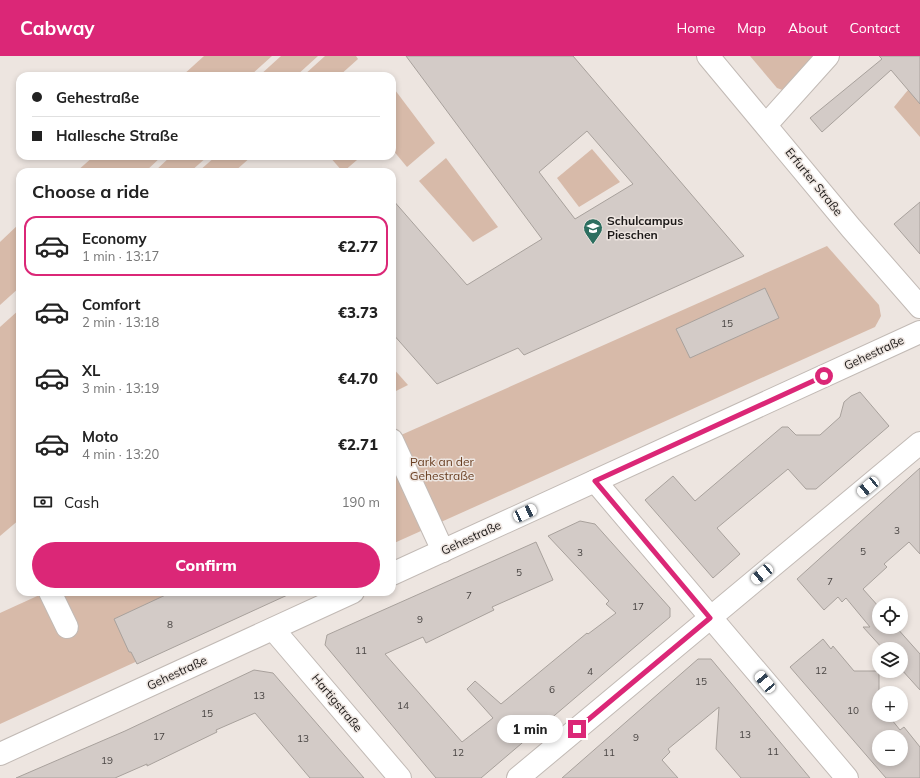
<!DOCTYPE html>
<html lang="en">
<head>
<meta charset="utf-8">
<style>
	:root { --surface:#fff; --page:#f6f6f6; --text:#222; --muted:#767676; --line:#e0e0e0; --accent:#db2777 }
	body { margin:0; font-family:Mulish,sans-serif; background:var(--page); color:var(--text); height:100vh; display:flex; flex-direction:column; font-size:15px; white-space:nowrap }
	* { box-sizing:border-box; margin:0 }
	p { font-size:13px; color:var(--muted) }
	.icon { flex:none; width:22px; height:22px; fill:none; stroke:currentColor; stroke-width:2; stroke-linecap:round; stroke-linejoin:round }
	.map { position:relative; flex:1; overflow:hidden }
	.panel { position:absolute; left:16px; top:112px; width:380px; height:428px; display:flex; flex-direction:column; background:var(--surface); border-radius:12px; box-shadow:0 2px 6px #0003 }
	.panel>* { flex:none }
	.banner { position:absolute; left:16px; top:16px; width:380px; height:88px; border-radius:12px; box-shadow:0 2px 6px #0003; display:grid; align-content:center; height:88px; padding:0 16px; background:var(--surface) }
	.buttons { position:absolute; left:872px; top:542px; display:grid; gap:8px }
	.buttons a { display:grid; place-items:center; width:36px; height:36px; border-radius:50%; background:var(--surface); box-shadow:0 2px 6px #0003; font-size:20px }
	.end { position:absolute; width:18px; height:18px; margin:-9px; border:5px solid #db2777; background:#fff; box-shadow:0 0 0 2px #fff }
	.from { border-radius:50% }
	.bubble { position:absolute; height:28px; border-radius:14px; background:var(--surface); box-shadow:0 2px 6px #0003; font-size:13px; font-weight:800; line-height:28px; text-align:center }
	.car { position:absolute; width:12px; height:24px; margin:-12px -6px; border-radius:5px; box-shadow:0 0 3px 1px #0007; background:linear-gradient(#fff 24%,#345 0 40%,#fff 0 76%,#345 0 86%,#fff 0) }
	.banner b { display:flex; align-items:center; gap:14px; height:38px; font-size:15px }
	.banner b+b { border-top:1px solid var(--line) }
	.banner i { width:10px; height:10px; background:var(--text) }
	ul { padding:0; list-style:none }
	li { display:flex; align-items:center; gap:12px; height:60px; margin:0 8px 6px; padding:0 8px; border:2px solid transparent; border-radius:12px }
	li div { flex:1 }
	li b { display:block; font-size:15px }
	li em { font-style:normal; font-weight:800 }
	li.current { border-color:var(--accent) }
	li>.icon { width:36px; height:36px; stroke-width:1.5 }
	h2 { padding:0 16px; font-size:18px; line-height:48px }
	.pay { display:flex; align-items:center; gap:10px; height:44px; padding:0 16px; font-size:15px }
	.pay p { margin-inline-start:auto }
	.cta { display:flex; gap:8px; margin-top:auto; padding:8px 16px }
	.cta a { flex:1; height:46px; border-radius:24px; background:var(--accent); color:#fff; font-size:16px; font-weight:800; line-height:46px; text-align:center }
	header { display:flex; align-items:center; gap:24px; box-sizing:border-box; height:56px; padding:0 20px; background:var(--accent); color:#fff }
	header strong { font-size:19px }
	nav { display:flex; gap:22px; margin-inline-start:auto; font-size:14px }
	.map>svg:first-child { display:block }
	.green { fill:#d7baa9 }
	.building { fill:#d3cbc7; stroke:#a8a19c; fill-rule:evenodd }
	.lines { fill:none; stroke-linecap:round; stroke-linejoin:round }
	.minor-casing { stroke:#c2bab5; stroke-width:24 }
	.minor { stroke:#fff; stroke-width:22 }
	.route { stroke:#db2777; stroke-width:5 }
	.labels { text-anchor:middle; stroke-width:3; stroke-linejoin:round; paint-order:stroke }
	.number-label { font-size:10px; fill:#494543 }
	.street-label { font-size:12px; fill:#1b1817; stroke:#ede5e0 }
	.poi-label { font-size:12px; font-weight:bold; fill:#1b1817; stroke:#ede5e0; text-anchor:start }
	.park-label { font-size:12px; fill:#683d20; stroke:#ede5e0 }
</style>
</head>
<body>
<header>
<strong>Cabway</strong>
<nav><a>Home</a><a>Map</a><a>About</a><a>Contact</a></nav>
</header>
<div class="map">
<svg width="920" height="722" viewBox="0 0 920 722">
	<rect width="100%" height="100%" fill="#ede5e0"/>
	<g class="green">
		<polygon points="204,0 272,0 250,20 182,20"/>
		<polygon points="281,0 318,0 296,20 259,20"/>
		<polygon points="325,0 356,0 358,3 339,20 303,20"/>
		<polygon points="750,0 817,0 785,35 777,32"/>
		<polygon points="392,30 435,87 407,111 392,93"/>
		<polygon points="908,34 920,44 920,81 894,51"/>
		<polygon points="592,93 620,126 579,151 557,122"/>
		<polygon points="94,100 162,100 145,116 76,116"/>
		<polygon points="171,100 208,100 190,116 154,116"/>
		<polygon points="216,100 252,100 234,116 198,116"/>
		<polygon points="329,100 354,100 357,104 343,116"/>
		<polygon points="446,102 498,171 473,186 419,125"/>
		<polygon points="20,167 20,231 0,249 0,186"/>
		<polygon points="827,190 879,249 881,260 875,271 392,488 392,383"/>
		<polygon points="20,253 20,463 0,480 0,271"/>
		<polygon points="392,311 408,329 392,337"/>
		<polygon points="46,536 288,536 0,668 0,557"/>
	</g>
	<g class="building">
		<path d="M406 0H573L744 200 524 299 518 292 437 328 392 277V143L467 229 542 183ZM587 75 633 128 575 163 539 116Z"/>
		<polygon points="879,0 920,0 920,48 891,14 822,76 810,62 882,3"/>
		<polygon points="920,146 920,198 894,168"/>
		<polygon points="765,232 779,262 690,302 676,273"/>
		<polygon points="860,336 889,370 816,433 806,433 788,413 717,472 740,498 713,522 645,444 673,420 695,445 782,371 788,371 796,379 820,379 840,361 844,346 851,340"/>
		<polygon points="920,412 920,498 909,486 884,508 887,511 863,533 879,551 879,571 896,571 920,598 920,634 901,613 901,593 883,593 863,571 870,571 846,542 842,546 838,541 824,554 797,523"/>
		<polygon points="580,465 595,468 670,552 670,561 481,722 436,722 325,589 327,579 536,486 553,524 492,551 494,554 426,587 423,581 385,598 462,686 493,662 467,633 475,625 501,648 587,577 588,578 616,557 606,548 609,545 548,480"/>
		<polygon points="172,536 294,536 137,608 131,596 129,596 114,563"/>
		<path d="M823 583 831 593 833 590 854 615H879V659H888L900 674 904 671 920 691V722H886L790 611ZM879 681H901V703H879Z"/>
		<polygon points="698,603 711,603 810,722 741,722 716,693 719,651 668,693 670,696 662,704 678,722 562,722"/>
		<polygon points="254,614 273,617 364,722 310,722 255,657 216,674 217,676 147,710 147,708 115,722 16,722 125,675"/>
	</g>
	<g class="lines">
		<g class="minor-casing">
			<g id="minor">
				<polyline points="708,0 851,172 920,251"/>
				<polyline points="766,69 828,0"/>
				<polyline points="392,384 443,495"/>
				<polyline points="595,425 847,722"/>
				<polyline points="392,518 920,276"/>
				<polyline points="50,536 67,571"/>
				<polyline points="273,573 400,722"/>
				<polyline points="0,698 353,536"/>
				<polyline points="518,722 920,387"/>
			</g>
		</g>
		<use href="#minor" class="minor"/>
	</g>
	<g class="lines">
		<polyline class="route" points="577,673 710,562 595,425 824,320"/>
	</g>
	<defs>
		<g id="school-pin" transform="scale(1)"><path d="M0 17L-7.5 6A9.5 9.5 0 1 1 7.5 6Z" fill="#2d6f60" stroke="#ede5e0"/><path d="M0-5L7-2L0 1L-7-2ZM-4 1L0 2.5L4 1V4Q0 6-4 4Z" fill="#fff"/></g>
	</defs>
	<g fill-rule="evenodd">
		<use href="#school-pin" x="593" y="172"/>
	</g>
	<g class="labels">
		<g class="number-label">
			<text x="727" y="271">15</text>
			<text x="897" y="478">3</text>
			<text x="863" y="499">5</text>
			<text x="580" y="500">3</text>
			<text x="519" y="520">5</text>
			<text x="830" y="529">7</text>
			<text x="469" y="543">7</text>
			<text x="638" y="554">17</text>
			<text x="420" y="567">9</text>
			<text x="170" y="572">8</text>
			<text x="361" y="598">11</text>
			<text x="821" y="618">12</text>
			<text x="590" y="619">4</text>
			<text x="701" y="629">15</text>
			<text x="552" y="637">6</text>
			<text x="259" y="643">13</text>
			<text x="403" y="653">14</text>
			<text x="853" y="658">10</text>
			<text x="207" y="661">15</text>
			<text x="745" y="682">13</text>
			<text x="159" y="684">17</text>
			<text x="636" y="685">9</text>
			<text x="303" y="686">13</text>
			<text x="773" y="699">11</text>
			<text x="458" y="700">12</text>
			<text x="609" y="700">11</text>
			<text x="107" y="708">19</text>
		</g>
		<g class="street-label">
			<text transform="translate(814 126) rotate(51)" y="4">Erfurter Straße</text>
			<text transform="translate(874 297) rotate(-25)" y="4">Gehestraße</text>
			<text transform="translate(471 482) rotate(-25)" y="4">Gehestraße</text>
			<text transform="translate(177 617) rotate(-25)" y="4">Gehestraße</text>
			<text transform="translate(337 647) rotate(50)" y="4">Hartigstraße</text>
		</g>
		<g class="poi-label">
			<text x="607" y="169">Schulcampus<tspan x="607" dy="14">Pieschen</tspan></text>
		</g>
		<g class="park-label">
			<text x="442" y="410">Park an der<tspan x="442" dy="14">Gehestraße</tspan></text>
		</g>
	</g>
</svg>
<div class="buttons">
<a><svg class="icon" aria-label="locate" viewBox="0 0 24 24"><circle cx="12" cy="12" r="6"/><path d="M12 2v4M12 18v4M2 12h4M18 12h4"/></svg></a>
<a><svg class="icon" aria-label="layers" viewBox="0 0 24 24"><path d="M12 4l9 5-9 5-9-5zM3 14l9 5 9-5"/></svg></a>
<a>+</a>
<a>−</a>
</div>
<i class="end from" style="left:824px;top:320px"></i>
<i class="end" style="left:577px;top:673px"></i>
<div class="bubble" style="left:497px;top:659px;width:66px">1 min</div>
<i class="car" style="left:868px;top:431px;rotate:230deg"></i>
<i class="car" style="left:525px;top:457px;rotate:65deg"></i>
<i class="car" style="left:762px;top:518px;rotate:230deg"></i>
<i class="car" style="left:765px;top:626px;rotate:320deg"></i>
<div class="banner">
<b><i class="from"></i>Gehestraße</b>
<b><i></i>Hallesche Straße</b>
</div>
<section class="panel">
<h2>Choose a ride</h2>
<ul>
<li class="current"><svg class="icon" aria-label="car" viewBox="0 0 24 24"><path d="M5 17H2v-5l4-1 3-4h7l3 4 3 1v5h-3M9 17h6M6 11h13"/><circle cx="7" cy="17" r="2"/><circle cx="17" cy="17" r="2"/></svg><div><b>Economy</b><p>1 min · 13:17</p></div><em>€2.77</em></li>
<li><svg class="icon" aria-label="car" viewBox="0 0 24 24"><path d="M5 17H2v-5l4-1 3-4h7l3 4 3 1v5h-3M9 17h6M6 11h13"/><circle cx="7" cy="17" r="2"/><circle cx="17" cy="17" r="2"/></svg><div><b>Comfort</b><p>2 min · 13:18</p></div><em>€3.73</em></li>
<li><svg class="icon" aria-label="car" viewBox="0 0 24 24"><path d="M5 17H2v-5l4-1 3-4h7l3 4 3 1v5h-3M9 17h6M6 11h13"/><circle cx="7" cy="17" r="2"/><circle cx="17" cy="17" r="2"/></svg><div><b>XL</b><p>3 min · 13:19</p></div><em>€4.70</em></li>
<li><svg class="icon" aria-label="car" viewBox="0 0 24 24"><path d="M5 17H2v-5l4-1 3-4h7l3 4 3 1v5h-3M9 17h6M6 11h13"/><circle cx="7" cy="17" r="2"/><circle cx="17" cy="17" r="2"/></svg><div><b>Moto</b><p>4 min · 13:20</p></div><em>€2.71</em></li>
</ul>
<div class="pay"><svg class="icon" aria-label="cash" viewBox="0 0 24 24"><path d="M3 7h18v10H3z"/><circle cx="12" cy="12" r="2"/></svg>Cash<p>190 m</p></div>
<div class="cta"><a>Confirm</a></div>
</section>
</div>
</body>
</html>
